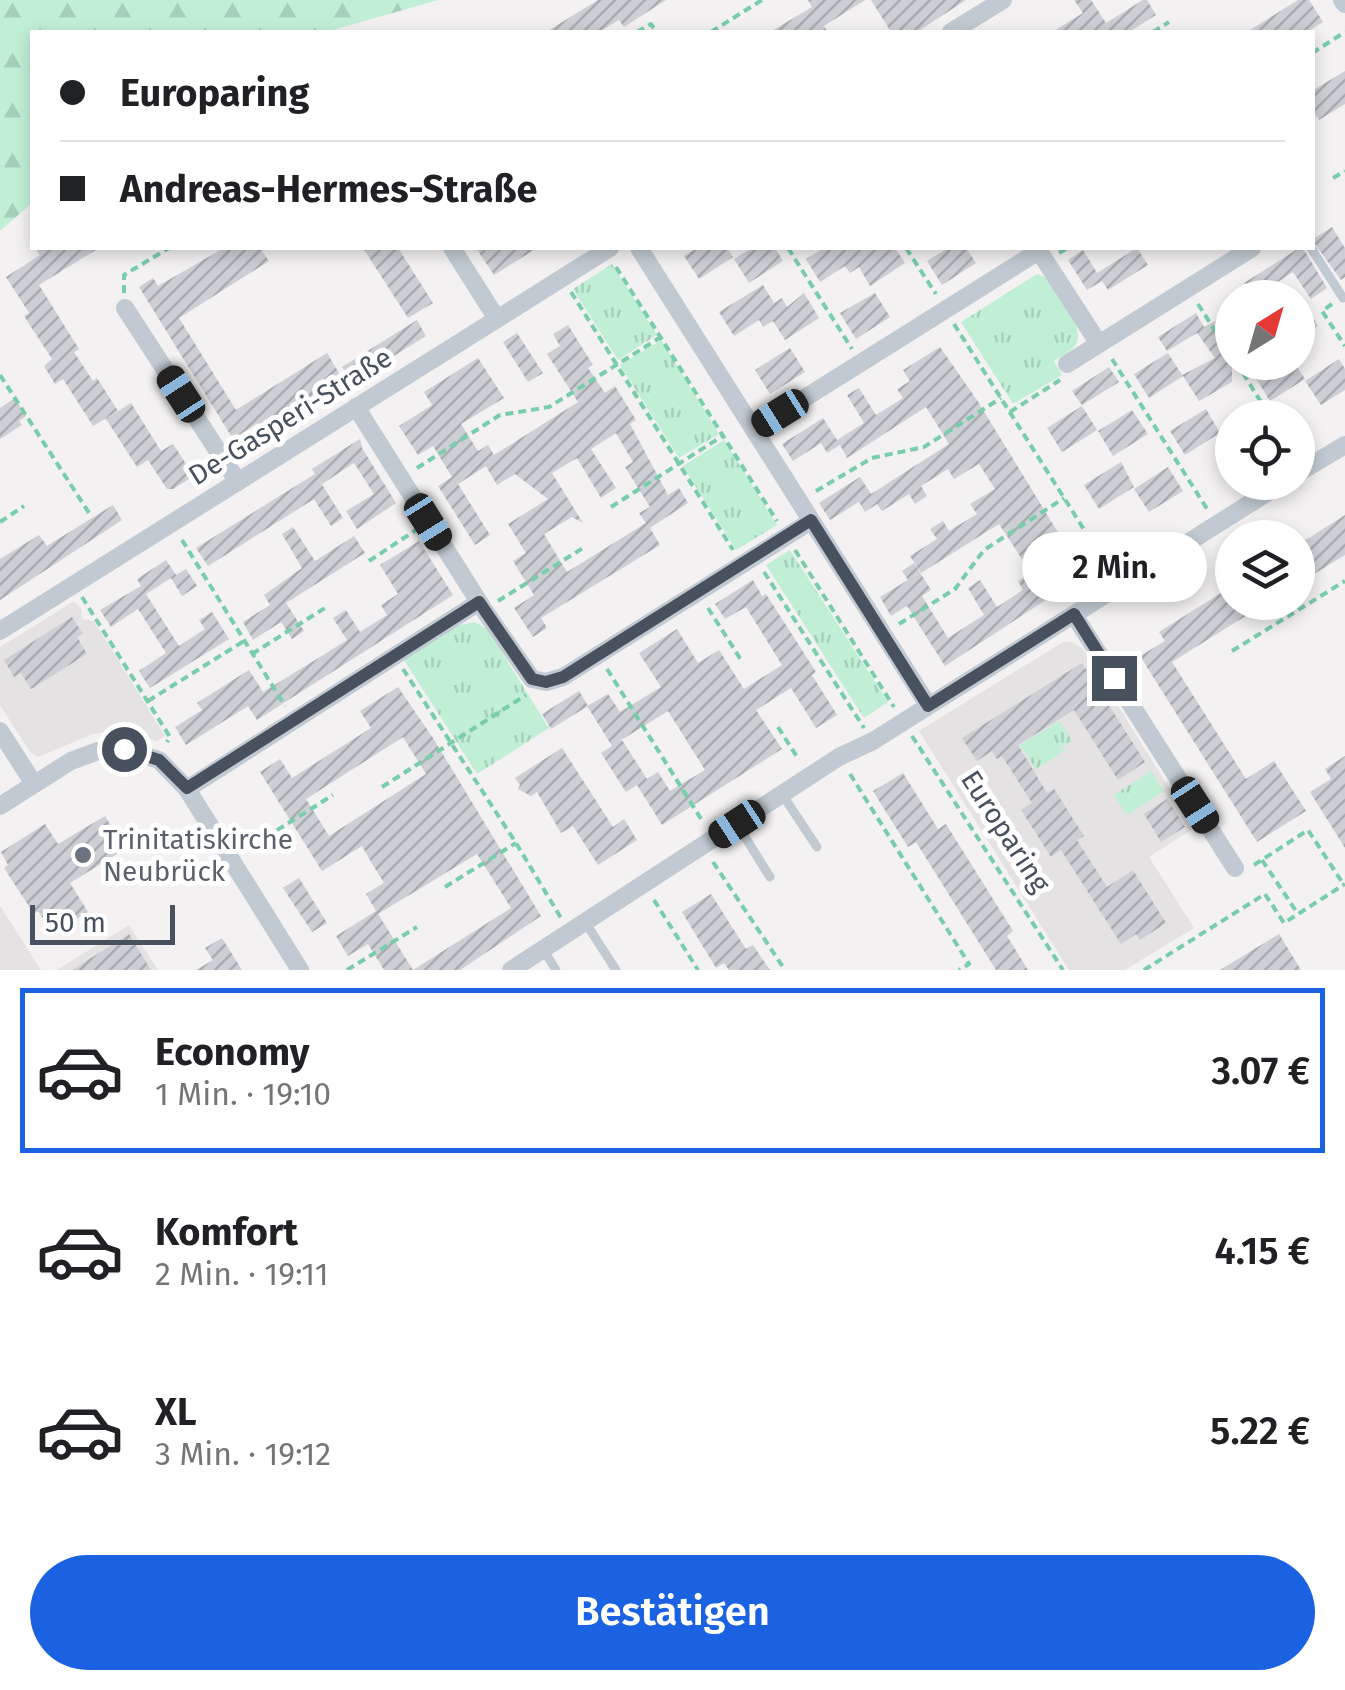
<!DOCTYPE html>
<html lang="de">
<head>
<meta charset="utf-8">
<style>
	:root { --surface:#fff; --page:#f2f2f2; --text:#202124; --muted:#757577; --line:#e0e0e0; --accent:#1b62e2 }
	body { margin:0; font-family:"Fira Sans",sans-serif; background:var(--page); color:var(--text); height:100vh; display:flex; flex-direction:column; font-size:38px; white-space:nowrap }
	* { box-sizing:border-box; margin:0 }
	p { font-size:32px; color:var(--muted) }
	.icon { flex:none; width:55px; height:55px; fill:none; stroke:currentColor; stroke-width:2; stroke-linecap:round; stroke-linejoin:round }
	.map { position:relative; height:970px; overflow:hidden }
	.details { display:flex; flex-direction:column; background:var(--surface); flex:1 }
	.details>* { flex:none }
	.hud { position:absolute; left:30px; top:30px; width:1285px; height:220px; border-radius:0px; box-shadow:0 5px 15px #0003; display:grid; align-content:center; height:220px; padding:0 30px; background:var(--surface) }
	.needle { width:65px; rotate:37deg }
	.fabs { position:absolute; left:1215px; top:280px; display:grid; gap:20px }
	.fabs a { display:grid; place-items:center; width:100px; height:100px; border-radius:50%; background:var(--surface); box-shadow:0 5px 15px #0003; font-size:50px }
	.scale { position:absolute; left:30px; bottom:25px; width:145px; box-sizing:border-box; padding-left:10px; border:5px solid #48525e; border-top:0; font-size:28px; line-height:35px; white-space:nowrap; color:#48525e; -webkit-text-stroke:8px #fff; paint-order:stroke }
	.end { position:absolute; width:45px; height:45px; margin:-22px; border:12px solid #48525e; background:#fff; box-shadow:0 0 0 5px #fff }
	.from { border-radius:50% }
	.bubble { position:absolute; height:70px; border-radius:35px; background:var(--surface); box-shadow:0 5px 15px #0003; font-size:32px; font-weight:600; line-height:70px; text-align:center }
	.car { position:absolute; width:30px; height:60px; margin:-30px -15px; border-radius:12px; box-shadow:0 0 8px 2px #0007; background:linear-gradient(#222 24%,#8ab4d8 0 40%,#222 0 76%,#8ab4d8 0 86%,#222 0) }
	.hud b { display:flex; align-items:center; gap:35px; height:95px; font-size:38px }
	.hud b+b { border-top:2px solid var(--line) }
	.hud i { width:25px; height:25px; background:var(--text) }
	ul { padding:18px 0 0; list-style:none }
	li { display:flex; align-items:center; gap:30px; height:165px; margin:0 20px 15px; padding:0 10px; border:5px solid transparent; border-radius:0px }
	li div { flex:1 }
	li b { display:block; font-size:38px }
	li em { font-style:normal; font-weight:600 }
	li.current { border-color:var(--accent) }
	li>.icon { width:90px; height:90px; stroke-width:1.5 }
	.cta { display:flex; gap:20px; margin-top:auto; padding:20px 30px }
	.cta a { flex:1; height:115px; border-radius:60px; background:var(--accent); color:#fff; font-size:40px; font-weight:600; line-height:115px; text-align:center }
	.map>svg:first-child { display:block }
	.education { fill:#e4e2e3 }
	.grass { fill:url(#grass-tufts) }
	.forest { fill:url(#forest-firs) }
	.building { fill:url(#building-hatch); fill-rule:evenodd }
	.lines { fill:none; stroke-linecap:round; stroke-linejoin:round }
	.path { stroke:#78cdaa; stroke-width:4; stroke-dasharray:8 5; stroke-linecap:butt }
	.lane { stroke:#c1cad2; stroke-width:9 }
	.street { stroke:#c1cad2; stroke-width:18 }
	.route { stroke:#48525e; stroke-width:12 }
	.worship-dot { fill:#6b7280; stroke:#fff; stroke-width:4 }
	.labels { text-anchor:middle; stroke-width:10; stroke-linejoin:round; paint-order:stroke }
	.street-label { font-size:28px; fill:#48525e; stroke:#fff }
	.worship-label { font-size:28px; fill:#5b616d; stroke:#fff; text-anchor:start }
</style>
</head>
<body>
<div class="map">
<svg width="1345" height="970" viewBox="0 0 1345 970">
	<defs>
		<pattern id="grass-tufts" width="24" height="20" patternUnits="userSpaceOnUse" patternTransform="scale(2.5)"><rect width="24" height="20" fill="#c0efd6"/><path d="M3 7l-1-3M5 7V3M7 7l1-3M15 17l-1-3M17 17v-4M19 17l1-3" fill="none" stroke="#a6cfba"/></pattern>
		<pattern id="forest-firs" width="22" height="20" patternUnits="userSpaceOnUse" patternTransform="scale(2.5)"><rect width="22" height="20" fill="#c0efd6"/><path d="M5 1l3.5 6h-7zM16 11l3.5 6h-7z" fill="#a6cfba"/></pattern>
		<pattern id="building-hatch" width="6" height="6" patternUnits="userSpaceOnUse" patternTransform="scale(2.5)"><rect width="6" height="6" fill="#cdcfd5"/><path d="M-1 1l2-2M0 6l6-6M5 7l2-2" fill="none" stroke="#a8abb0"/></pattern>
	</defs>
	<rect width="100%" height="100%" fill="#f3f1f1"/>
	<g class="education">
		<polygon points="74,601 81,608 82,619 94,621 165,736 157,741 115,731 93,734 38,757 30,752 0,705 0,647"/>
		<polygon points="1063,642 1072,642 1082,648 1194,828 1149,857 1194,928 1125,970 1069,970 919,731"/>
		<polygon points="0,906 41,970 0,970"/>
		<polygon points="129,925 158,970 57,970"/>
	</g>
	<g class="grass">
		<polygon points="612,264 657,335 618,360 573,289"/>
		<path d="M1037 274 1046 278C1056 294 1088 328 1075 346 1070 352 1061 356 1054 361L1062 375 1013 404 961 322Z"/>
		<polygon points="661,340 719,434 679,458 620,365"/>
		<polygon points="724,440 777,525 736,550 683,466"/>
		<polygon points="790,550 888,702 864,718 766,565"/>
		<polygon points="475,622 488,630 549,728 477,774 404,660 459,625"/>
		<polygon points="1060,721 1072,741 1062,747 1064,751 1036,769 1020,745"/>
		<polygon points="1151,771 1164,791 1127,815 1114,795"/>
	</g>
	<polygon class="forest" points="0,0 438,0 326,32 32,32 32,203 0,231"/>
	<g class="building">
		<polygon points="598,0 666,0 624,27 619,20 599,32 546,32"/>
		<polygon points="808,0 865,0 824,26 828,32 770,32 812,7"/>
		<polygon points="871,0 966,0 917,32 891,32"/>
		<polygon points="1074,0 1091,0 1106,23 1143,0 1147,0 1156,15 1129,32 1052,32 1083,13"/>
		<polygon points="1298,0 1309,0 1323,22 1307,32 1247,32"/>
		<polygon points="1345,71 1345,104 1319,120 1312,110 1312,91"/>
		<polygon points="1332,227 1345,248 1345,277 1341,280 1312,240"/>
		<polygon points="35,248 99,248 39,285 79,349 74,352 93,381 97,378 118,411 93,426 63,379 55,384 44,366 52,359 24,316 29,313 6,277 40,255"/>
		<polygon points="224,248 260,248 269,261 179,318 236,410 327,353 342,378 261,429 258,423 233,439 139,287 153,278 158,286"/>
		<polygon points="363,248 398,248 433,303 408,318"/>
		<polygon points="476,248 537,248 494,275"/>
		<polygon points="697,248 727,248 733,257 699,279 684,256"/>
		<polygon points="752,248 775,248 783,261 749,283 734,259"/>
		<polygon points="824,248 895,248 905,263 870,286 859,267 850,273 845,266 820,282 806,259"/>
		<polygon points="948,248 966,248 976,263 942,285 927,261"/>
		<polygon points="1137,248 1148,265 1108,290 1100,278 1102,281 1087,290 1068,260 1083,250 1097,273"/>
		<polygon points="1299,248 1303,248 1327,288 1311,299 1293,272 1253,298 1244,283"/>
		<polygon points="763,285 774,303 782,298 787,307 804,293 819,318 785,340 773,321 763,327 759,320 734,336 719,312"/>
		<polygon points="875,293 890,317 856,339 840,313"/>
		<polygon points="1298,293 1318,326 1298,339"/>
		<polygon points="1232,312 1232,382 1199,401 1183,376 1149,398 1134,374 1168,353 1182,375 1215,358 1197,333 1167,351 1158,337 1196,313 1204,327"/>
		<polygon points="417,320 426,336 352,382 342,367"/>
		<path d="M568 325 593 365 588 368 605 393 615 386 636 420 630 424 668 495 679 488 688 503 650 528 660 545 541 618 547 628 533 637 514 608 534 595 513 561 526 553 508 524 548 499 515 474 497 485 486 466 458 484 490 535 475 545 438 486 452 477 433 446 418 455 399 426 432 405 424 392 478 358 504 398 461 424 478 451 488 445 494 455 578 402 547 354 560 346 553 334ZM616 433 633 462 625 467 650 507 639 513 646 523 567 572 544 534 572 517 583 523 552 473 577 458 601 498 616 488 591 449Z"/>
		<polygon points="517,333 543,373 528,382 503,342"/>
		<polygon points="940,347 977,400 1084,575 945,666 907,606 891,616 880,597 908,580 902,571 914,563 931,590 922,596 948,638 984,615 968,588 980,580 997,607 1023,590 1018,581 1031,573 999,524 921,573 910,556 937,539 930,529 943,521 949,531 977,514 970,504 995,489 979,464 954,479 948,469 921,486 927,496 915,504 909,494 882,511 877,504 865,512 859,502 830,520 819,503 860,477 871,494 949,444 926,407 847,458 840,445 827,453 821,443 793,461 782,444 823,418 837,440 864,423 847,395 859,388 876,415 903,398 897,389 910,381 903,370"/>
		<polygon points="790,348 805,372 770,394 755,370"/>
		<polygon points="1339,359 1345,369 1345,390 1321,405 1305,381"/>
		<polygon points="1278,362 1294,362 1305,379 1270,401 1255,377"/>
		<polygon points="1109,367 1119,382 1082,405 1072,391"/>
		<polygon points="15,398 26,416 19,421 22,425 0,439 0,408"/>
		<polygon points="131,403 161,451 173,444 194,476 173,489 167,489 148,460 137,467 106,419"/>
		<polygon points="1082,406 1097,430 1062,452 1047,428"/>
		<polygon points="1206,409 1220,433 1185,455 1170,431"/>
		<polygon points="1132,410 1148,434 1113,456 1098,431"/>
		<polygon points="360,439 362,448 396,503 357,529 346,511 374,494 354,463 322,484 316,475 343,518 331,526 314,499 208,566 196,548 315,474 312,469"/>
		<polygon points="1121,462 1134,487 1099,509 1084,485"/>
		<polygon points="1168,467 1183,491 1149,512 1134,489"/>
		<polygon points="113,505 122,520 0,600 0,559 39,535 47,546"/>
		<polygon points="1345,515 1345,555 1298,584 1298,545"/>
		<polygon points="293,527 315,561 354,536 365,553 286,603 304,631 292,639 281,622 253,640 243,622 270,605 264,595 302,568 282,534"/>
		<polygon points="419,541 453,595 257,720 248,706 186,745 175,727 202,710 197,703 249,670 263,692 320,657 347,640 333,618 346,610 360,632 387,615 381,605 398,594 380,565"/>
		<polygon points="166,560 176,575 186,569 197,586 182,596 171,578 146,594 179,646 205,629 199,620 212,612 229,639 150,688 139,671 166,653 138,609 111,627 100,610 141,586 137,579"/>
		<path d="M753 580 762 596 766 594 816 672 812 675 837 715 816 728 791 688 756 710 782 749 662 825 637 785 626 792 601 753 612 746 587 706 608 694 620 712 661 687 639 653 677 629 698 663 719 650 744 689 782 665 746 607 725 619 715 604ZM668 711 705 770 670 791 658 772 647 779 622 740 618 742Z"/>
		<polygon points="1232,586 1232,602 1268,602 1172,662 1246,779 1274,761 1306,811 1257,842 1140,656 1165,641 1159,632"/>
		<polygon points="72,617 83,634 77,637 87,654 31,689 21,673 14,677 4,660"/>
		<polygon points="1082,663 1145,762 1118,780 1074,710 1018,745 1047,793 1054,789 1084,836 1077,840 1107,887 1133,870 1166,923 1140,940 1136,934 1121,944 1061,850 1051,857 1021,810 1032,803 1002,756 997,759 992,751 977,761 962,738"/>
		<path d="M398 687 433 738 541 916 460 970H413L511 908 477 854 378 914 413 970H384L368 944 348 956 336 936 376 911 366 894 384 883 371 862 362 846 322 871 260 772 280 759 292 778 371 728 360 711ZM403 737 426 774 329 836 306 799Z"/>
		<polygon points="579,691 588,706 551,729 542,714"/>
		<polygon points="562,748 613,827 624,819 637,840 598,865 573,826 561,833 537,792 531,796 518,789 520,785 515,778"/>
		<polygon points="1345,756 1345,848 1310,792 1331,779 1325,769"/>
		<polygon points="903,773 938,829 946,824 1013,931 1007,936 1028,970 996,970 916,842 908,847 873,791"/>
		<polygon points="1167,799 1185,827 1161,842 1144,814"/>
		<polygon points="105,816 125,849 70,883 88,912 53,934 38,911 34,914 4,868 8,865 1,852 45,824 58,844"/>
		<polygon points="299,878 327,923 312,932 283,888"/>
		<polygon points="711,894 746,949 753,945 770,970 729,970 724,963 716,968 682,912"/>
		<polygon points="129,934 151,970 72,970"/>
		<polygon points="1279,934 1301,970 1220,970"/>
		<polygon points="222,938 242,970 196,970 213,960 205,948"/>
	</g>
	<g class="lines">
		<g class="path">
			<polyline points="637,32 651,24 656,32"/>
			<polyline points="711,32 762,0"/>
			<polyline points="1153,32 1169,22"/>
			<polyline points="1312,53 1345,32"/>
			<polyline points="1333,178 1345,171"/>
			<polyline points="788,248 852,349"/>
			<polyline points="906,248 936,294"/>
			<polyline points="1059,253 1068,248"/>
			<polyline points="616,267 777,521"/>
			<polyline points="571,292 733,550"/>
			<polyline points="124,293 124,275 169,248"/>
			<polyline points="1198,304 1232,357"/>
			<polyline points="1332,304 1322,311 1345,346"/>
			<polyline points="954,324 1109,569"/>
			<polyline points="1112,359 1209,512"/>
			<polyline points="1236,362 1271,418"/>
			<polyline points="0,375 91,516"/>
			<polyline points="1010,412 1060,380"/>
			<polyline points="417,468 500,415 549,407 661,337"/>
			<polyline points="816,491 872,458 924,447 1001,398"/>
			<polyline points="611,507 724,435"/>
			<polyline points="0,522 24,506"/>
			<polyline points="182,540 285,706"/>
			<polyline points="795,550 894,707"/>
			<polyline points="369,561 416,530"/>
			<polyline points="764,572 864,728"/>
			<polyline points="82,597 170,737 167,742"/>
			<polyline points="498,601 583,548"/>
			<polyline points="708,608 743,663"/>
			<polyline points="899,624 955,589 984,550 1064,498"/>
			<polyline points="1232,651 1345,581"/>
			<polyline points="252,654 328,606"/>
			<polyline points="403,669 516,843 561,918"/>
			<polyline points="607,669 703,822"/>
			<polyline points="148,701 244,641"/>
			<polyline points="778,727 799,760"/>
			<polyline points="912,736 1063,970"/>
			<polyline points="850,774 969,964 959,970"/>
			<polyline points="382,787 526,695"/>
			<polyline points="244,851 333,795"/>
			<polyline points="1262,860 1298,914"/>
			<polyline points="713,862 785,970"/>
			<polyline points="1254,865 1308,830 1344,885"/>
			<polyline points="215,870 213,871 219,881"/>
			<polyline points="445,887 516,843"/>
			<polyline points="654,900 698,970"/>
			<polyline points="347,970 417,927"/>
			<polyline points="1144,970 1265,894 1284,923 1345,884"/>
		</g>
		<g class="lane">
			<polyline points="1311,248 1343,298"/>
			<polyline points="782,794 817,847"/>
			<polyline points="737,824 770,877"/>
			<polyline points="585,922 616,970"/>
			<polyline points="543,949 556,970"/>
		</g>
		<g class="street">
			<polyline points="1342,0 1345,4"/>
			<polyline points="951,32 1003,0"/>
			<polyline points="452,248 497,319"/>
			<polyline points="639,248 928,705"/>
			<polyline points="1037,248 1099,344"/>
			<polyline points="125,308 238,482"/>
			<polyline points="1067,364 1252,248"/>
			<polyline points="356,407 484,610 532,679 546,682 563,677 811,521"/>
			<polyline points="754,430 1039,251"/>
			<polyline points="1298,473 1345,445"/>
			<polyline points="1074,615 1235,868"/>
			<polyline points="0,631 610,248"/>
			<polyline points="0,731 34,784"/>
			<polyline points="187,789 479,602"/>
			<polyline points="0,806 71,761 98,751 124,749 159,760 187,789 300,970"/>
			<polyline points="511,970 839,757 873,741 1284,482"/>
		</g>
	</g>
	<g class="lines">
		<polyline class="route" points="124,749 159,760 187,788 479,602 532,679 546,682 563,677 811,520 928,706 1074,614 1114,678"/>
	</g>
	<circle class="worship-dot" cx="83" cy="855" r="10"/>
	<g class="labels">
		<g class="street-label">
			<text transform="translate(290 416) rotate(-32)" y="10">De-Gasperi-Straße</text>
			<text transform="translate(1006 831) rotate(57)" y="10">Europaring</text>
		</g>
		<g class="worship-label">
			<text x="103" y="849">Trinitatiskirche<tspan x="103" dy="32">Neubrück</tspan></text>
		</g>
	</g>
</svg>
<div class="fabs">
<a><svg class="needle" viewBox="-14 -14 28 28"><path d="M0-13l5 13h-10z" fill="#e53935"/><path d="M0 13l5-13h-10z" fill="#757577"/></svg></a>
<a><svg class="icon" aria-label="locate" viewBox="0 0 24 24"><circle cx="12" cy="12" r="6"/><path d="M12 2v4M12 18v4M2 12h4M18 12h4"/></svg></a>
<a><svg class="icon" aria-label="layers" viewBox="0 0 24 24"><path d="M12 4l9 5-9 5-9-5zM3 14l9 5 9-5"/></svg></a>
</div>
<div class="scale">50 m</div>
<i class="end from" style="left:124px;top:749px"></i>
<i class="end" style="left:1114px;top:678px"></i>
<div class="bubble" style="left:1022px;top:532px;width:185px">2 Min.</div>
<i class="car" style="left:181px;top:394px;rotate:327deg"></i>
<i class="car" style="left:780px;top:413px;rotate:238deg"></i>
<i class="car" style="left:428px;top:522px;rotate:148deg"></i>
<i class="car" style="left:1195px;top:805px;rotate:147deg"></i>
<i class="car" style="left:737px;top:824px;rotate:237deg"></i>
<div class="hud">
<b><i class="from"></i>Europaring</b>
<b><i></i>Andreas-Hermes-Straße</b>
</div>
</div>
<section class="details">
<ul>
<li class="current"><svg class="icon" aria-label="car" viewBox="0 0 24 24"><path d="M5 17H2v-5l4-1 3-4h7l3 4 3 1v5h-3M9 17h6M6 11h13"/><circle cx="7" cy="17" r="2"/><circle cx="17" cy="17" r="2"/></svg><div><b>Economy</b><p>1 Min. · 19:10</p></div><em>3.07 €</em></li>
<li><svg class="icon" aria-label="car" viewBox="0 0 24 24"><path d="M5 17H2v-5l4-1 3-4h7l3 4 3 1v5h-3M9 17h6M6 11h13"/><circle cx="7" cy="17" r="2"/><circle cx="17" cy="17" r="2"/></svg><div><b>Komfort</b><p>2 Min. · 19:11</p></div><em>4.15 €</em></li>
<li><svg class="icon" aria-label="car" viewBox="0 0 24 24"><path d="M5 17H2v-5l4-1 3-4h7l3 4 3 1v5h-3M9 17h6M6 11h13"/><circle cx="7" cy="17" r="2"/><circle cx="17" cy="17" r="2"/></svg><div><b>XL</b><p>3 Min. · 19:12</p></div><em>5.22 €</em></li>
</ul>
<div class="cta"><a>Bestätigen</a></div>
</section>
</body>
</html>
